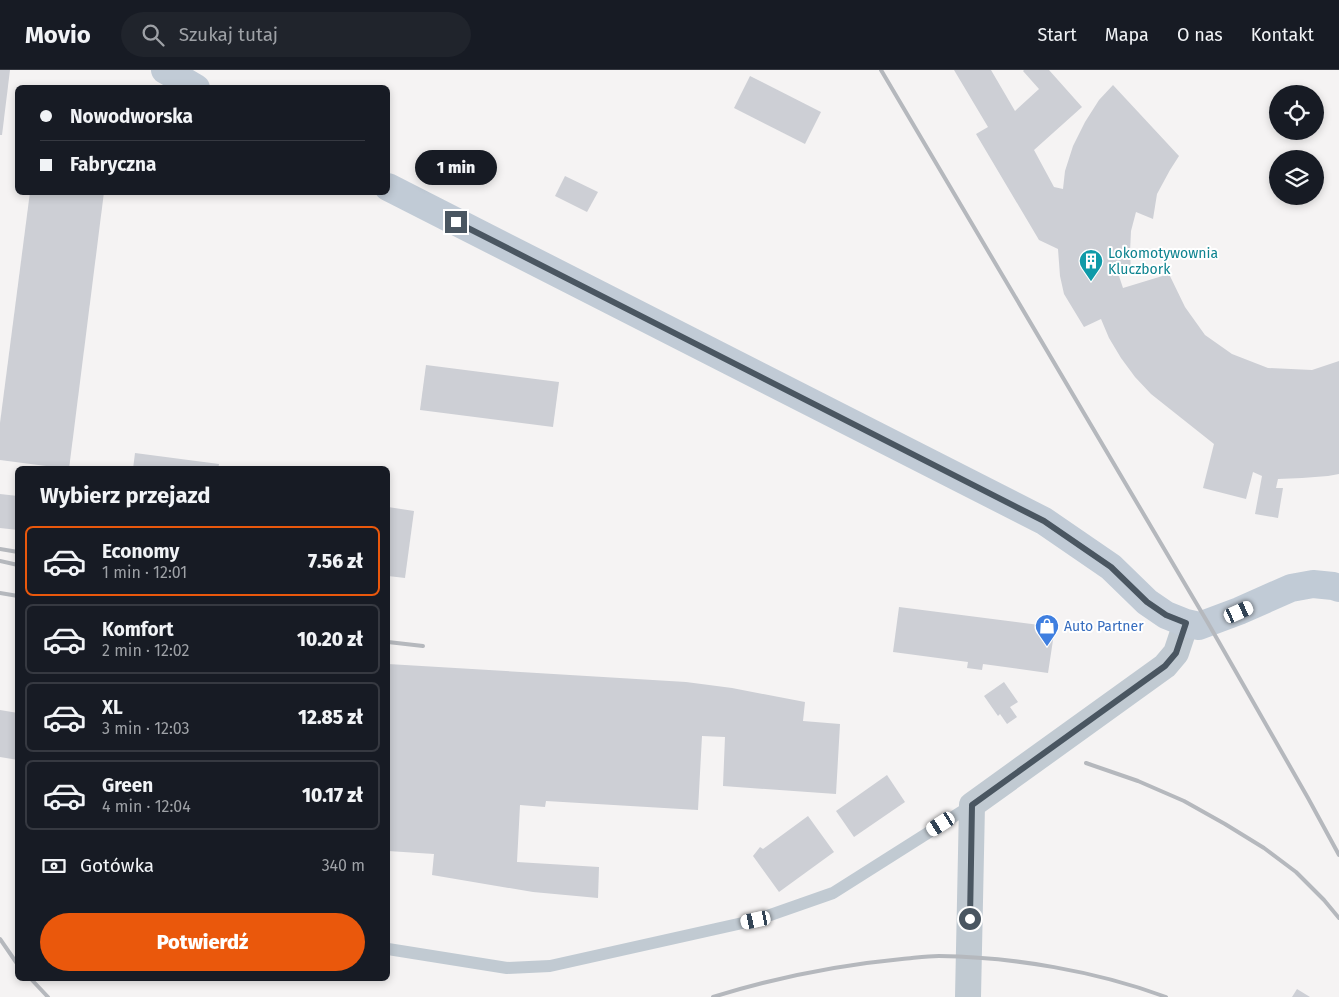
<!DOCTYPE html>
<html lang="pl">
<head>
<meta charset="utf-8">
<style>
	:root { --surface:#171b24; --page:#20242c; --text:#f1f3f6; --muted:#9ea1a6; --line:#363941; --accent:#ea580c }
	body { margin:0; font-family:"Fira Sans",sans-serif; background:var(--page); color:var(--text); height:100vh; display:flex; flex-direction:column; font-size:19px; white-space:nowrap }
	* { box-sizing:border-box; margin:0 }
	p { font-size:16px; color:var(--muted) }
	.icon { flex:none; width:28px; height:28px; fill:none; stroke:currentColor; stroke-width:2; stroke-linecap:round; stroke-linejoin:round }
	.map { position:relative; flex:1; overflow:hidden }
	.drawer { position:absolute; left:15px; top:396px; width:375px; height:515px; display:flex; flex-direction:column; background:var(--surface); border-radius:8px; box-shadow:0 2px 8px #0003 }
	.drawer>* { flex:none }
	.hud { position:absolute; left:15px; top:15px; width:375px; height:110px; border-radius:8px; box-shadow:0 2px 8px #0003; display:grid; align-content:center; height:110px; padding:0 25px; background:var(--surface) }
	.buttons { position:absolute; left:1269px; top:15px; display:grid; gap:10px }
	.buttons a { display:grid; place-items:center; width:55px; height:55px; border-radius:50%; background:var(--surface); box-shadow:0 2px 8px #0003; font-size:25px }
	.end { position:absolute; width:22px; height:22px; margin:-11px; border:6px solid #4a5661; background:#fff; box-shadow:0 0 0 2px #fff }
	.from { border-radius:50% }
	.bubble { position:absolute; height:35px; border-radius:18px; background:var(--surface); box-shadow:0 2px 8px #0003; font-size:16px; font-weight:800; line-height:35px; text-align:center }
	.car { position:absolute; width:15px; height:30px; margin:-15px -8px; border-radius:6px; box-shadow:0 0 4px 1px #0007; background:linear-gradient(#fff 24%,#345 0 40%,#fff 0 76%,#345 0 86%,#fff 0) }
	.hud b { display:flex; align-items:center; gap:18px; height:48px; font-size:19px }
	.hud b+b { border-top:1px solid var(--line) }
	.hud i { width:12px; height:12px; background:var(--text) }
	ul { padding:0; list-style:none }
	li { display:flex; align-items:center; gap:15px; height:70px; margin:0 10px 8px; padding:0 15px; border:2px solid var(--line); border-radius:8px }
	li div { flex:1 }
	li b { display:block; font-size:19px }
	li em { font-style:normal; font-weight:800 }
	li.current { border-color:var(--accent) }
	li>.icon { width:45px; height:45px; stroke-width:1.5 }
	h2 { padding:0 25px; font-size:22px; line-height:60px }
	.pay { display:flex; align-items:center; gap:12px; height:55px; padding:0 25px; font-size:19px }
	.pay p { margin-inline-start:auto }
	.action { display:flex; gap:10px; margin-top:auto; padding:10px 25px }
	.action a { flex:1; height:58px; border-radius:30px; background:var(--accent); color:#fff; font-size:20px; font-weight:800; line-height:58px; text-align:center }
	header { display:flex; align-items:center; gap:30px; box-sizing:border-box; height:70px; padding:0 25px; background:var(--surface); border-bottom:1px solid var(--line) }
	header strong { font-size:24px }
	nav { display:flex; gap:28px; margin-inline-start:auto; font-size:18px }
	.search { width:350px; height:45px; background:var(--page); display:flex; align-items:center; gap:12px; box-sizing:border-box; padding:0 18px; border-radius:28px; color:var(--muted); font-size:19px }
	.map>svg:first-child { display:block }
	.building { fill:#cdcfd5 }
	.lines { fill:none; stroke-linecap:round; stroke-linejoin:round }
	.lane { stroke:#c1cad2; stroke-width:12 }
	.street { stroke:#c1cad2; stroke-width:26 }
	.secondary { stroke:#c1cbd6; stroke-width:28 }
	.rail { stroke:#b5b8bd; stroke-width:4 }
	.route { stroke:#4a5661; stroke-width:6 }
	.labels { text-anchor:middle; stroke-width:4; stroke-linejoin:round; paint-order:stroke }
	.culture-label { font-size:14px; fill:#0d838f; stroke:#fff; text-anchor:start }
	.shop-label { font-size:14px; fill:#366cbe; stroke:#fff; text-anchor:start }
</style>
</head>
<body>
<header>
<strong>Movio</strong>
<div class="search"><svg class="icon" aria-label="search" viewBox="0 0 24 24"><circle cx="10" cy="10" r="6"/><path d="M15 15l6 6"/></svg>Szukaj tutaj</div>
<nav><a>Start</a><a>Mapa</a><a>O nas</a><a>Kontakt</a></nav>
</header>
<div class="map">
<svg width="1339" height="927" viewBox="0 0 1339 927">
	<rect width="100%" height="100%" fill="#f5f3f3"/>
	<g class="building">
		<polygon points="0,0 10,0 2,65 0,65"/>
		<polygon points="954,0 991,0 1015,41 1039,19 1023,1 1024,0 1049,0 1082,37 1034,80 1054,117 1063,119 1065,101 1073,76 1085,52 1099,30 1113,15 1179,86 1170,100 1157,124 1153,149 1136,142 1131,161 1130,182 1131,202 1119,206 1123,218 1169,204 1185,237 1205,265 1232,284 1268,298 1312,300 1339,291 1339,404 1328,406 1302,408 1278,409 1276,418 1283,418 1278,448 1255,444 1262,406 1253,402 1246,429 1203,418 1214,374 1151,324 1135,307 1121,288 1109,268 1101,249 1084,257 1064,224 1060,206 1058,179 1039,170 976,64 988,57"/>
		<polygon points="750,6 821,42 805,74 734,38"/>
		<polygon points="565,106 598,122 587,142 555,126"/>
		<polygon points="30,122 104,122 69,399 0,390 0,353"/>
		<polygon points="426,295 559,312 553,357 420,340"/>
		<polygon points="135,383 219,394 218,399 133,399"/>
		<polygon points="0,424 18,426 18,460 0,458"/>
		<polygon points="388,437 414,441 405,508 388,506"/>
		<polygon points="899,537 1055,557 1048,603 983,594 982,600 967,598 968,592 893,582"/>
		<polygon points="388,594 686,612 732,618 805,632 803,651 840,654 836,724 723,716 725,667 702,666 698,740 546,731 545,737 520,735 517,792 599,797 598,828 533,822 432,805 434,784 388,781"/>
		<polygon points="1004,612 1018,632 1010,637 1017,647 1007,654 1000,644 998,646 984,626"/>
		<polygon points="0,640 18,643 18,690 0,687"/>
		<polygon points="887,705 905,732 854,767 836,741"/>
		<polygon points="808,746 834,782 779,822 753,786 760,777 763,779"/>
		<polygon points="1297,919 1310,927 1292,927"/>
	</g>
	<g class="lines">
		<polyline class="lane" points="388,879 507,898 550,896 756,850 833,823 972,735"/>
		<polyline class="street" points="968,927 972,735 1165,596 1176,583 1186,553"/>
		<g class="secondary">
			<polyline points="165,0 196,18"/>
			<polyline points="388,117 1044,451 1111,497 1147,532 1166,545 1186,553 1199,556 1239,541 1291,518 1313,514 1333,516 1339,518"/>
		</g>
		<g class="rail">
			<polyline points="881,0 1208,553 1308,728 1339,785"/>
			<polyline points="0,479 18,482"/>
			<polyline points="0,491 18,495"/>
			<polyline points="0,523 18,526"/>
			<polyline points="388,572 423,576"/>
			<polyline points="1086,693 1138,711 1184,731 1225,754 1264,778 1296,802 1324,830 1339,848"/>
			<polyline points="0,869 18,895"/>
			<polyline points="31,909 48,927"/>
			<path d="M713 927C774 908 838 895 902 889 914 888 927 886 939 886 1013 887 1096 901 1166 927"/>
		</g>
	</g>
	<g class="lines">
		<polyline class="route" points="456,152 1044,451 1111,497 1147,532 1166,545 1186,553 1176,583 1165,596 972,735 970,849"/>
	</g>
	<defs>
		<g id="building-pin" transform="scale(1.25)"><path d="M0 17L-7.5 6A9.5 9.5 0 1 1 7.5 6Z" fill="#0f9aa8" stroke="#fff"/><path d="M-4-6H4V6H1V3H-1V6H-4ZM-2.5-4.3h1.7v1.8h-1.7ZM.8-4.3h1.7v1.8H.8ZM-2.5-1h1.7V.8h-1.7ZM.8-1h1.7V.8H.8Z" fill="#fff"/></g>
		<g id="shop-pin" transform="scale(1.25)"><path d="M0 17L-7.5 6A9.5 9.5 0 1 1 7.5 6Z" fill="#3f7fe0" stroke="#fff"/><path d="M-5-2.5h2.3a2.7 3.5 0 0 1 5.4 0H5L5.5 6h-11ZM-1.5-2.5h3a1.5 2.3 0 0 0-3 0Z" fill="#fff"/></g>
	</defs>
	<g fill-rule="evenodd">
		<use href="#building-pin" x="1091" y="191"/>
		<use href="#shop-pin" x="1047" y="556"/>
	</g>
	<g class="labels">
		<g class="culture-label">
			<text x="1108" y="188">Lokomotywownia<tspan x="1108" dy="16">Kluczbork</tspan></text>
		</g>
		<g class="shop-label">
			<text x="1064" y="561">Auto Partner</text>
		</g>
	</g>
</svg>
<div class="buttons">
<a><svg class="icon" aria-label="locate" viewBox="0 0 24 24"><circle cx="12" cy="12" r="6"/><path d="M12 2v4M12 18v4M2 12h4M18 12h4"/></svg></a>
<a><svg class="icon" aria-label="layers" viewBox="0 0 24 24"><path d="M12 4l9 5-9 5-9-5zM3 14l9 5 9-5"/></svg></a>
</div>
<i class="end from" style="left:970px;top:849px"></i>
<i class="end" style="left:456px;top:152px"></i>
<div class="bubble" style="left:415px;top:80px;width:82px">1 min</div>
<i class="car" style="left:1239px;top:542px;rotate:66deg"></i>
<i class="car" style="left:941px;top:754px;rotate:237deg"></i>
<i class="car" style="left:756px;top:850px;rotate:258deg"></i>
<div class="hud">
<b><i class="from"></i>Nowodworska</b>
<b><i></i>Fabryczna</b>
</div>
<section class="drawer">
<h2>Wybierz przejazd</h2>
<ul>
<li class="current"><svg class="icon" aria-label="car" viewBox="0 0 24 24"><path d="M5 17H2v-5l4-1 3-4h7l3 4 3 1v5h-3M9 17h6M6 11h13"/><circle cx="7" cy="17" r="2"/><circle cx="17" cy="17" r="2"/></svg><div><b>Economy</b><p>1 min · 12:01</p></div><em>7.56 zł</em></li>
<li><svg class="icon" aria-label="car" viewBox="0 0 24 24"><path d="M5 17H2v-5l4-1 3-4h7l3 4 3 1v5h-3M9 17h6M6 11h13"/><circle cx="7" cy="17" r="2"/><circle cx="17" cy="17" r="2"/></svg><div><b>Komfort</b><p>2 min · 12:02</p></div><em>10.20 zł</em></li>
<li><svg class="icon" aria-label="car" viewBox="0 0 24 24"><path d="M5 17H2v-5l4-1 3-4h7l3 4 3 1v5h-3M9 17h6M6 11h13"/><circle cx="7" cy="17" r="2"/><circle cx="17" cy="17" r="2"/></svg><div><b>XL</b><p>3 min · 12:03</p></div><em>12.85 zł</em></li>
<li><svg class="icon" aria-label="car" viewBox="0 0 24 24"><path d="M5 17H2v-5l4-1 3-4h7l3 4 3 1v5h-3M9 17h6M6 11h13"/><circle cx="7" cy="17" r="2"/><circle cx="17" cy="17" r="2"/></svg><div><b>Green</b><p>4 min · 12:04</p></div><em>10.17 zł</em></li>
</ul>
<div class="pay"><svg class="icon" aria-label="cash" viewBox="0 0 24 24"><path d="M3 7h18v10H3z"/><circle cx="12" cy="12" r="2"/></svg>Gotówka<p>340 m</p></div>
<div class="action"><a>Potwierdź</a></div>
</section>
</div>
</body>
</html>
